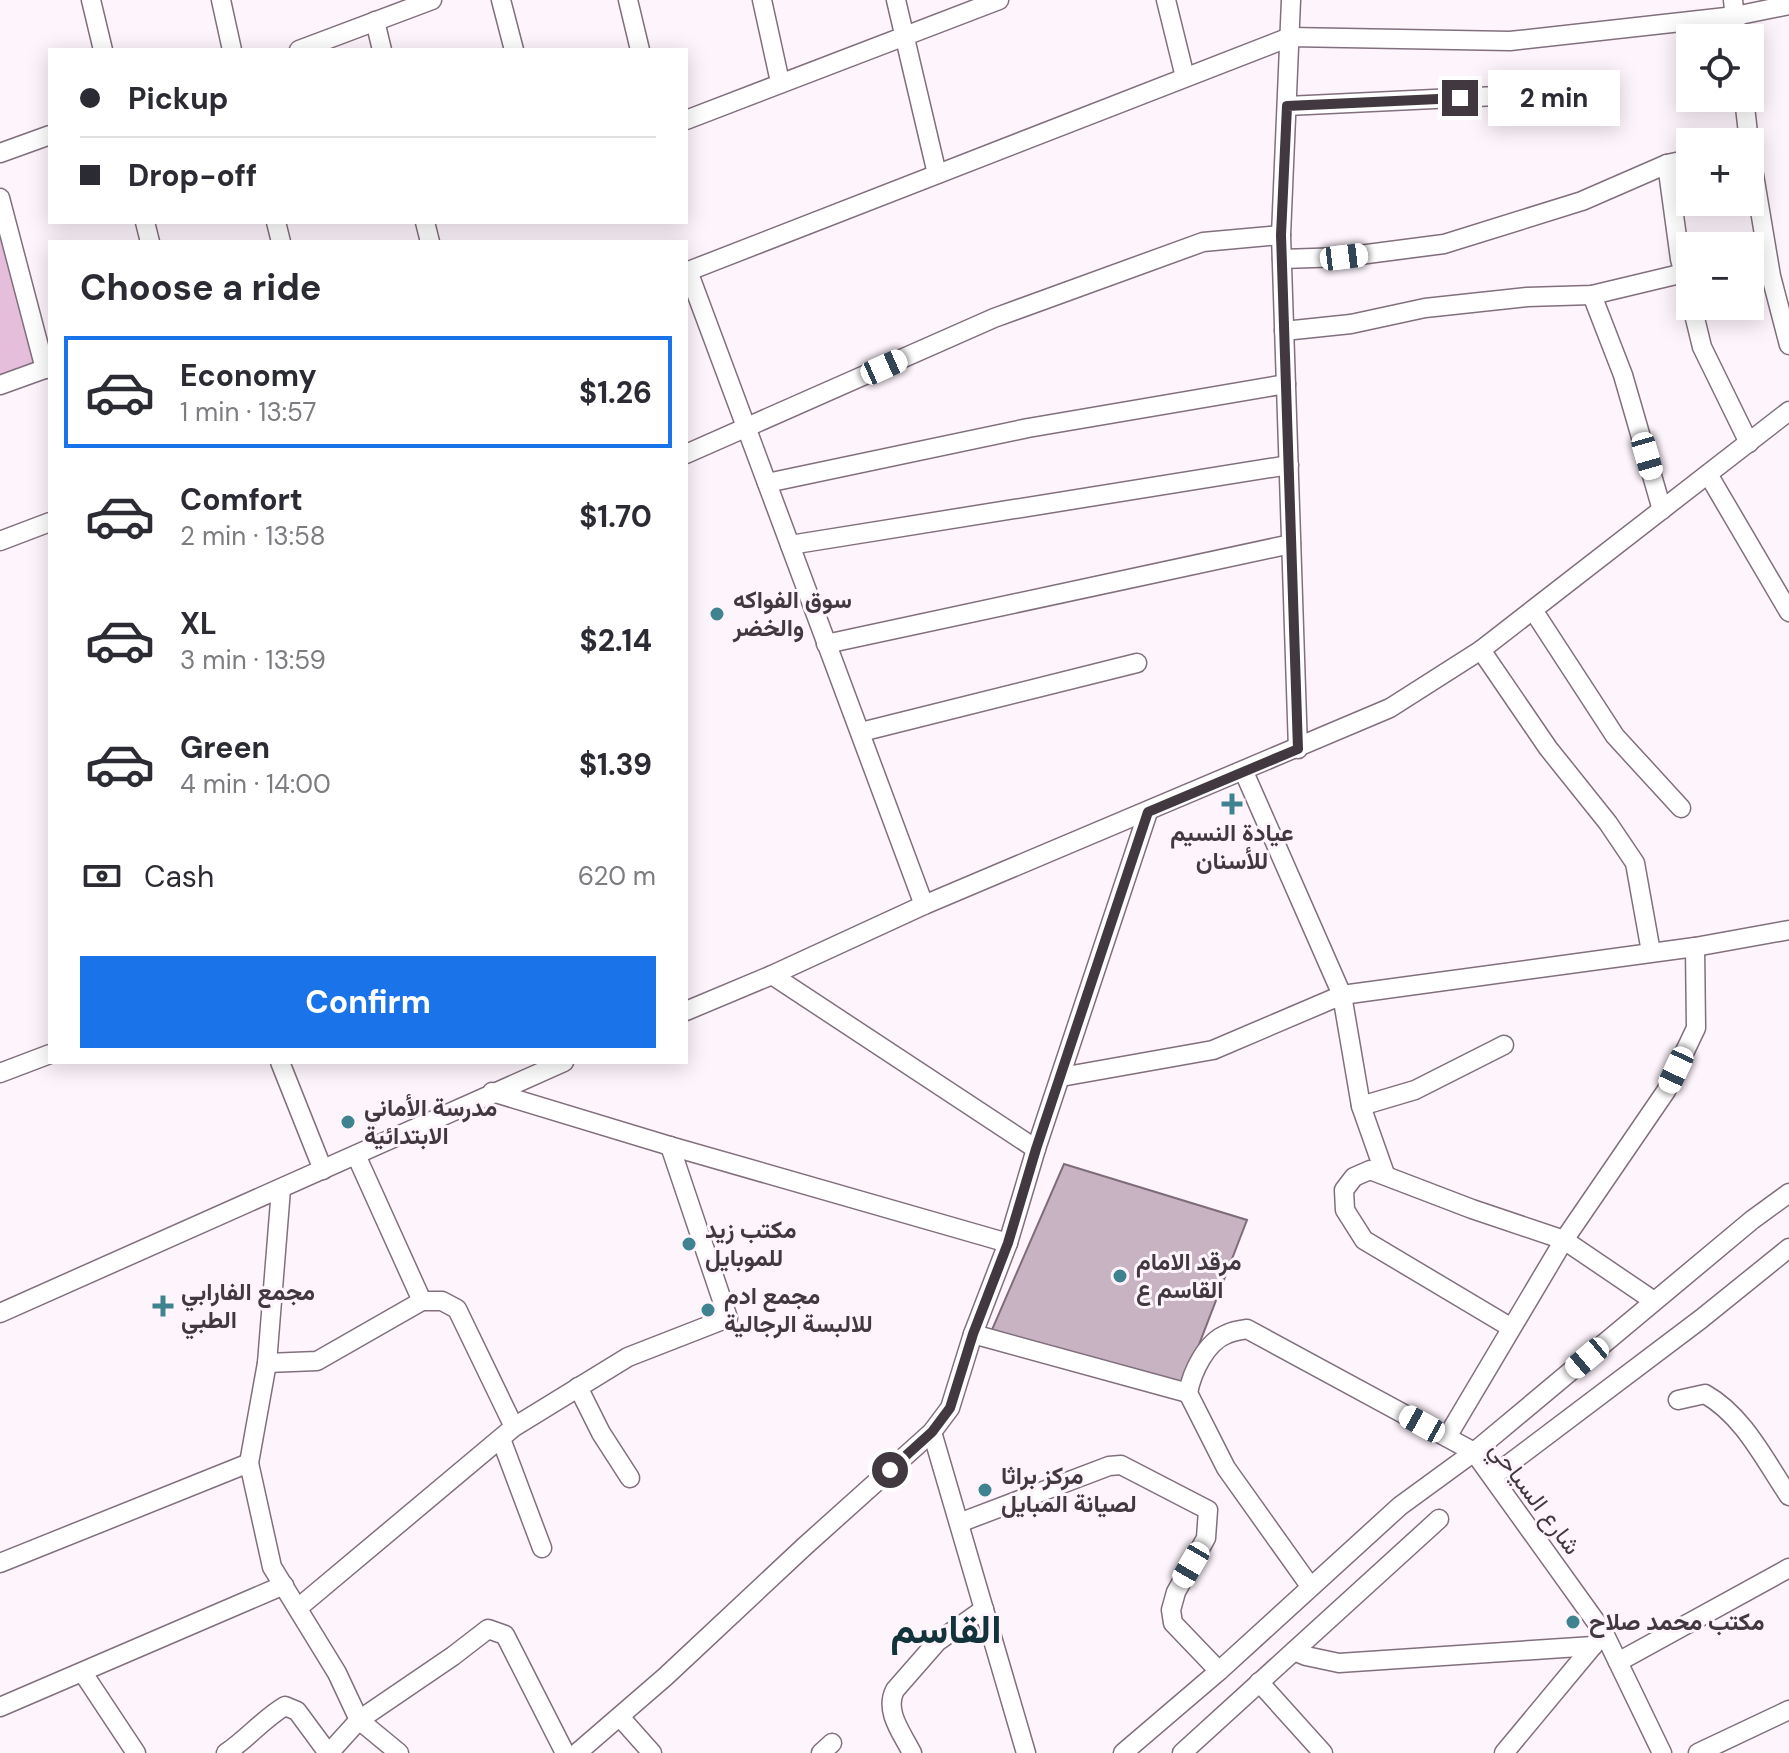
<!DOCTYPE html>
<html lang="en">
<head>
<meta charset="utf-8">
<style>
	:root { --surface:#fff; --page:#f7f7f7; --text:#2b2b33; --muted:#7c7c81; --line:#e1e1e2; --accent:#1a73e8 }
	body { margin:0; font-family:"DM Sans",Vazirmatn,sans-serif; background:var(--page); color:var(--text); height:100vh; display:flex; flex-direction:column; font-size:30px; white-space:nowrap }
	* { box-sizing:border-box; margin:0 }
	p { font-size:26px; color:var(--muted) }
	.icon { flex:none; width:44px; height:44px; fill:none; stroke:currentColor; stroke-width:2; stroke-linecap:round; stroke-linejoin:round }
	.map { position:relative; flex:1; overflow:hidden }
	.panel { position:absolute; left:48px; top:240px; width:640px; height:824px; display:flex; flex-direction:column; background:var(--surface); border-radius:0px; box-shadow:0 4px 20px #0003 }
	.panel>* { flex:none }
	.banner { position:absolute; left:48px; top:48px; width:640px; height:176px; border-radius:0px; box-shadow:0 4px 20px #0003; display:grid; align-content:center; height:176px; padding:0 32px; background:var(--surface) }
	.controls { position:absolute; left:1676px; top:24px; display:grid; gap:16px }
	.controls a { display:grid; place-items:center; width:88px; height:88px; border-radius:0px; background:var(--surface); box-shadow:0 4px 20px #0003; font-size:40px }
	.end { position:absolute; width:36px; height:36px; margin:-18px; border:10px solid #41393f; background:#fff; box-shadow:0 0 0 4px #fff }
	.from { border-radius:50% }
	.bubble { position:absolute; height:56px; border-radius:0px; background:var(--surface); box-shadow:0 4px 20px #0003; font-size:26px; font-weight:700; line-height:56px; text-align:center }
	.car { position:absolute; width:24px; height:48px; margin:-24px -12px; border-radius:10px; box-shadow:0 0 6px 2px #0007; background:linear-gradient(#fff 24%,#345 0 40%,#fff 0 76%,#345 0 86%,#fff 0) }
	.banner b { display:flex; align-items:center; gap:28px; height:76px; font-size:30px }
	.banner b+b { border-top:2px solid var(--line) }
	.banner i { width:20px; height:20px; background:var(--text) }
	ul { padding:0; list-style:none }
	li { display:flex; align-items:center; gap:24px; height:112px; margin:0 16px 12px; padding:0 16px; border:4px solid transparent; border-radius:0px }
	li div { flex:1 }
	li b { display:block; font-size:30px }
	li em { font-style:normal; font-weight:700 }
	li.current { border-color:var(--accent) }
	li>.icon { width:72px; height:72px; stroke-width:1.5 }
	h2 { padding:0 32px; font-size:36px; line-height:96px }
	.pay { display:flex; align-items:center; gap:20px; height:88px; padding:0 32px; font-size:30px }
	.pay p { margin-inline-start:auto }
	.cta { display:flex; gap:16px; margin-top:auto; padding:16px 32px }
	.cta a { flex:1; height:92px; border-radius:0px; background:var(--accent); color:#fff; font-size:32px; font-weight:700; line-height:92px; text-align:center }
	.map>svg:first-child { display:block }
	.park { fill:#e5bedc }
	.building { fill:#c7b3c2; stroke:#7e6c7a; stroke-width:2 }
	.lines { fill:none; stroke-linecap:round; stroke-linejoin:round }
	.minor-casing { stroke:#816f7d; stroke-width:21 }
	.minor { stroke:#fff; stroke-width:18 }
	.route { stroke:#41393f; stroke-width:10 }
	.poi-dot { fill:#3e838f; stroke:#fef5fc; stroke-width:3 }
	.labels { text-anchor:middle; stroke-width:6; stroke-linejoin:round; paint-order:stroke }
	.poi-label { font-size:24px; font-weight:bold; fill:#41393f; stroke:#fef5fc; text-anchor:start }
	.street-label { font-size:24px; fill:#41393f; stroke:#fef5fc }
	.town-label { font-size:40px; font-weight:bold; fill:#123339; stroke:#fef5fc }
</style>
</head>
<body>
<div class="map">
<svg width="1789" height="1753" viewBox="0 0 1789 1753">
	<rect width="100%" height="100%" fill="#fef5fc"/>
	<polygon class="park" points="0,235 36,364 0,377"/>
	<polygon class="building" points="1064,1164 1247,1220 1183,1386 991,1332"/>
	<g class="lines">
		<g class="minor-casing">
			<g id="minor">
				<polyline points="91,0 103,50"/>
				<polyline points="221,0 232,50"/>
				<polyline points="501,0 514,50"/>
				<polyline points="628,0 640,50"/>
				<polyline points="762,0 780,82"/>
				<polyline points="896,0 937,174"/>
				<polyline points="1166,0 1185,77"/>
				<polyline points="1291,0 1281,235 1298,749"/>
				<polyline points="1733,0 1737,38"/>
				<polyline points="375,21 382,50"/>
				<polyline points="299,50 432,0"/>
				<polyline points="1744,98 1749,142"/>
				<polyline points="1287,106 1518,95"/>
				<polyline points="686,120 999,0"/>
				<polyline points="1750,151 1771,276 1789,345"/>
				<polyline points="0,153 50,135"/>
				<polyline points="1667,164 1680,259 1690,297"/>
				<polyline points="0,198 45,369"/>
				<polyline points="145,222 150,242"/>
				<polyline points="276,222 281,242"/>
				<polyline points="425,222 430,242"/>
				<polyline points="1282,259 1344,257 1444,244 1582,201 1667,164 1690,159"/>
				<polyline points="688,271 924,905"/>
				<polyline points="686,272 1290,37 1510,41 1735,16 1789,5"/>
				<polyline points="1592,295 1623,375 1662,510"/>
				<polyline points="1692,306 1702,347 1749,443"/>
				<polyline points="1284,331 1351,324 1425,308 1527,297 1592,295 1684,273"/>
				<polyline points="0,385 50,367"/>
				<polyline points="686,454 994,318 1203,242 1281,235"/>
				<polyline points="1708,474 1789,612"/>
				<polyline points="767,483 1028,428 1286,384"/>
				<polyline points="0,541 50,522"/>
				<polyline points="790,545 1289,465"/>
				<polyline points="1533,610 1615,736 1681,808"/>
				<polyline points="826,644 1291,544"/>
				<polyline points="1481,650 1548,748 1608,823 1635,863 1651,952"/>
				<polyline points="861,732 1137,663"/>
				<polyline points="1244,772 1342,995 1361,1106 1385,1174"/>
				<polyline points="772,975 1036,1149"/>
				<polyline points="686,1011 772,975 924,905 1390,708 1481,650 1789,411"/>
				<polyline points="280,1062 323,1170"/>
				<polyline points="0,1073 50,1054"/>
				<polyline points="1061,1077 1213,1050 1342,995 1695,947 1789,930"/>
				<polyline points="492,1092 670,1146 1008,1243"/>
				<polyline points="1361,1106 1415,1090 1504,1045"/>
				<polyline points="356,1155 422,1301"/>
				<polyline points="281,1189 267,1363 249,1463 272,1567 337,1673 359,1720 399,1753"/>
				<polyline points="0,1313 564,1062"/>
				<polyline points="1510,1327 1364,1240 1345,1210 1344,1190 1354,1177 1370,1170 1472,1209 1564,1240 1654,1301"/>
				<polyline points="973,1334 1188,1393"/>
				<polyline points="267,1363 317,1361 422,1301 442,1301 457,1309 514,1427"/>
				<polyline points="578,1387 601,1433 630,1478"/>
				<path d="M1678 1400 1705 1394C1744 1416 1765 1461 1789 1496"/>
				<polyline points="932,1432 1026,1753"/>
				<polyline points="1447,1437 1564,1240 1666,1091 1696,1028 1695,947"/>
				<polyline points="501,1439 542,1548"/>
				<polyline points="1493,1476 1701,1319 1789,1248"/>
				<polyline points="959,1523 1109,1466 1121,1465 1208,1510 1206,1538 1176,1592 1171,1610 1173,1623 1219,1671"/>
				<polyline points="0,1563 249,1463"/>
				<path d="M1310 1586 1226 1468 1188 1393C1192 1372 1206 1342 1227 1334 1233 1331 1240 1330 1247 1329L1474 1452 1604 1633 1662 1753"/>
				<polyline points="298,1608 514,1427 628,1357 728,1318 670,1146"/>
				<polyline points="1294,1651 1306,1656 1339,1663 1593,1646"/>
				<polyline points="1618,1662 1789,1568"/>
				<polyline points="83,1673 136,1753"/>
				<polyline points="1259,1682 1323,1753"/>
				<polyline points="0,1707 284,1585"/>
				<polyline points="620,1717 652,1753"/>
				<path d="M226 1753C247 1739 263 1719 285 1706L297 1711 328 1753"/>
				<polyline points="329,1753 359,1720 453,1656 488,1629 505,1635 565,1753"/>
				<polyline points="577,1753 665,1677 805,1546 932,1432 950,1408 973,1334 1008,1243 1036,1149 1148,812"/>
				<polyline points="821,1753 832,1743"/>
				<path d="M912 1753C902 1733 884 1711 895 1690L937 1642 984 1609"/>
				<polyline points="1123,1753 1219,1671 1400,1506 1474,1452 1752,1220 1789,1193"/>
				<polyline points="1182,1753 1439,1519"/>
				<polyline points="1504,1753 1597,1641"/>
				<polyline points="1698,1753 1789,1710"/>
			</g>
		</g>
		<use href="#minor" class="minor"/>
	</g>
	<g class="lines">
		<polyline class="route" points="890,1470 932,1432 950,1408 973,1334 1008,1243 1036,1149 1148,812 1298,749 1281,235 1287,106 1460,98"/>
	</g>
	<g class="poi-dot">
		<circle cx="717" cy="614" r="8"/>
		<path d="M1228 792h8v8h8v8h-8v8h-8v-8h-8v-8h8z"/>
		<circle cx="348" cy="1122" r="8"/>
		<circle cx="689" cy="1244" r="8"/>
		<circle cx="1120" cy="1276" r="8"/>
		<path d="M159 1294h8v8h8v8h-8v8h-8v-8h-8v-8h8z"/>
		<circle cx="708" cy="1310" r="8"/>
		<circle cx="985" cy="1490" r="8"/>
		<circle cx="1573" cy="1622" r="8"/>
	</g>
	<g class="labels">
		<g class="poi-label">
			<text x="733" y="608">سوق الفواكه<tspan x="733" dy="28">والخضر</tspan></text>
			<text x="1232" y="841" text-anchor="middle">عيادة النسيم<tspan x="1232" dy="28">للأسنان</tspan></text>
			<text x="364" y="1116">مدرسة الأماني<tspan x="364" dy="28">الابتدائية</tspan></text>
			<text x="705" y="1238">مكتب زيد<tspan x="705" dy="28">للموبايل</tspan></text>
			<text x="1136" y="1270">مرقد الامام<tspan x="1136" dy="28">القاسم ع</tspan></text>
			<text x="181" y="1300">مجمع الفارابي<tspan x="181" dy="28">الطبي</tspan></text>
			<text x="724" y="1304">مجمع ادم<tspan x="724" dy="28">للالبسة الرجالية</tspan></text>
			<text x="1001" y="1484">مركز براثا<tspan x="1001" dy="28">لصيانة المبايل</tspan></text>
			<text x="1589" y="1630">مكتب محمد صلاح</text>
		</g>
		<g class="street-label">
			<text transform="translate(1535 1498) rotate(53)" y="8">شارع السياحي</text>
		</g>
		<g class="town-label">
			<text x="946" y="1643">القاسم</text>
		</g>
	</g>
</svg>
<div class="controls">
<a><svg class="icon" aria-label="locate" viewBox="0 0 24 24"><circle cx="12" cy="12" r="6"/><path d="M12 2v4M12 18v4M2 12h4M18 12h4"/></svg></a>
<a>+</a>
<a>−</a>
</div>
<i class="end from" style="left:890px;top:1470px"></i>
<i class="end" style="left:1460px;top:98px"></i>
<div class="bubble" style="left:1488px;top:70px;width:132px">2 min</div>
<i class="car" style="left:1344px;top:257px;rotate:83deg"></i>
<i class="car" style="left:884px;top:367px;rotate:66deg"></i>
<i class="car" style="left:1647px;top:456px;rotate:164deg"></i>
<i class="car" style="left:1676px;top:1070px;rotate:205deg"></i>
<i class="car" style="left:1587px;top:1358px;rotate:230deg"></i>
<i class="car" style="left:1422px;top:1424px;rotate:299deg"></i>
<i class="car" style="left:1191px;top:1565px;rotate:210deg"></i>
<div class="banner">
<b><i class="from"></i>Pickup</b>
<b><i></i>Drop-off</b>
</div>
<section class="panel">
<h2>Choose a ride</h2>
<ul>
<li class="current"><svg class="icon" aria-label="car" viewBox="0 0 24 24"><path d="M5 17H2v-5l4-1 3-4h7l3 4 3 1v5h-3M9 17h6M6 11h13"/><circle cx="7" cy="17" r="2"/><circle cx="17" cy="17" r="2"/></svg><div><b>Economy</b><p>1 min · 13:57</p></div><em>$1.26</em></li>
<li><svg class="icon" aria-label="car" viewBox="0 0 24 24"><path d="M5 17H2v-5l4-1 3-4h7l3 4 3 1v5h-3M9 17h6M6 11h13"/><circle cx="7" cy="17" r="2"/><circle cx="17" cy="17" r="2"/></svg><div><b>Comfort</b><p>2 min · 13:58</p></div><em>$1.70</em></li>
<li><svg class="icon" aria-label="car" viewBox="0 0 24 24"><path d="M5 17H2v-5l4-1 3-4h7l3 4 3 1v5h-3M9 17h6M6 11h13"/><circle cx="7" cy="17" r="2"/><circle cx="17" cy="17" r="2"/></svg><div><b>XL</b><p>3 min · 13:59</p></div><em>$2.14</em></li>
<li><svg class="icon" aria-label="car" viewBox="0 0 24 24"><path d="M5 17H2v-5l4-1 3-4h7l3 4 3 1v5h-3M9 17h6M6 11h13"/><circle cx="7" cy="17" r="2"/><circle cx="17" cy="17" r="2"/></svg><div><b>Green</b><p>4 min · 14:00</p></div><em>$1.39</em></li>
</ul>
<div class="pay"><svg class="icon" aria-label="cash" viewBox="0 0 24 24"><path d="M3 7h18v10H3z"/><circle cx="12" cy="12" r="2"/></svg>Cash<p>620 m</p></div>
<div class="cta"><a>Confirm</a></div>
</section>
</div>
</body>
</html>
